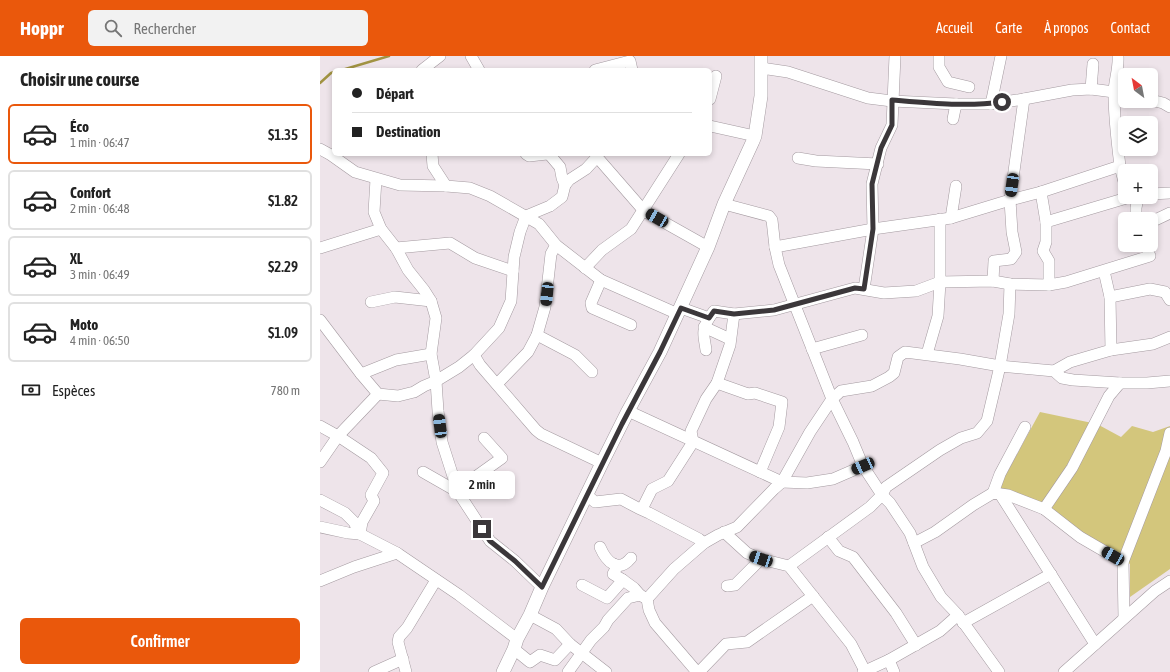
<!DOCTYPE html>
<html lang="fr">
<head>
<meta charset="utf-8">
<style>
	:root { --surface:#fff; --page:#f2f2f2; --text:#222; --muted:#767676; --line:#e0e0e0; --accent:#ea580c }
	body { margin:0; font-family:"Asap Condensed",sans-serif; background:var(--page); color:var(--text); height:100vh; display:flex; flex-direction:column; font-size:15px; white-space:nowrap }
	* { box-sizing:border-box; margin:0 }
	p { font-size:13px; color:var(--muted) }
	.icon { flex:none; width:22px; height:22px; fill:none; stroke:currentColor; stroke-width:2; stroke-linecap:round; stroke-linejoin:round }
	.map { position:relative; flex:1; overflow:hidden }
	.side { display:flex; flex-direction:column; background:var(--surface); width:320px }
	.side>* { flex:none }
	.banner { position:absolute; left:12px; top:12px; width:380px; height:88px; border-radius:6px; box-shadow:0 2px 6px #0003; display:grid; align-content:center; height:88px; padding:0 20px; background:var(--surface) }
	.needle { width:26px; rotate:328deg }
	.buttons { position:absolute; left:798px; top:12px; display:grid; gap:8px }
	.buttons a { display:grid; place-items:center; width:40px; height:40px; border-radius:6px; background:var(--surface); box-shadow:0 2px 6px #0003; font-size:20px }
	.end { position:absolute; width:18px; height:18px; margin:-9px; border:5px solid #3b373a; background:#fff; box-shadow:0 0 0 2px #fff }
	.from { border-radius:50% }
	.bubble { position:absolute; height:28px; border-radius:6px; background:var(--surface); box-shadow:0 2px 6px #0003; font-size:13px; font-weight:600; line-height:28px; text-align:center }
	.car { position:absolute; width:12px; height:24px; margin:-12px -6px; border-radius:5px; box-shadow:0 0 3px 1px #0007; background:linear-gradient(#222 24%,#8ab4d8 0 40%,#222 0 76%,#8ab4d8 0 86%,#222 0) }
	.banner b { display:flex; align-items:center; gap:14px; height:38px; font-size:15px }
	.banner b+b { border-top:1px solid var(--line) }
	.banner i { width:10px; height:10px; background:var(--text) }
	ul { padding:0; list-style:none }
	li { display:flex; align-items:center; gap:12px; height:60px; margin:0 8px 6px; padding:0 12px; border:2px solid var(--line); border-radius:6px }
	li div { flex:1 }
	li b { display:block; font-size:15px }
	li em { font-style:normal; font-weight:600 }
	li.active { border-color:var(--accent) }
	li>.icon { width:36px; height:36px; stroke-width:1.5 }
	h2 { padding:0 20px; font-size:18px; line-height:48px }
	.pay { display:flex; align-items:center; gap:10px; height:44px; padding:0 20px; font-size:15px }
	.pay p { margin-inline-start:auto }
	.button { display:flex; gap:8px; margin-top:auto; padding:8px 20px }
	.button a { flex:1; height:46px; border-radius:6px; background:var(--accent); color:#fff; font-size:16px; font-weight:600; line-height:46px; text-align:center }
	header { display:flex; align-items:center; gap:24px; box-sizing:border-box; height:56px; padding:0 20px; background:var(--accent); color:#fff }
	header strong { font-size:19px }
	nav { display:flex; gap:22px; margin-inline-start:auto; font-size:14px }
	.search { width:280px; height:36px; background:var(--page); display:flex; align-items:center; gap:10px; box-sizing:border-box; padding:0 14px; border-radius:6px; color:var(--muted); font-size:15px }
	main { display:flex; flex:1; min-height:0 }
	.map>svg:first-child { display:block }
	.green { fill:#d3c67c }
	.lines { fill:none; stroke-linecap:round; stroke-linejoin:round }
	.stream { stroke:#a19342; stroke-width:2.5 }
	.minor-casing { stroke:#a49aa0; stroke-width:12 }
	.major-casing { stroke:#a49aa0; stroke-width:14 }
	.minor { stroke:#fff; stroke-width:11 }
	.major { stroke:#fff; stroke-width:13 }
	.route { stroke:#3b373a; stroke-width:5 }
</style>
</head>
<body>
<header>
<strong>Hoppr</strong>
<div class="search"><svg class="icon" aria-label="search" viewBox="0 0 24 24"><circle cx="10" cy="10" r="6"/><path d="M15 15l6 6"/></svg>Rechercher</div>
<nav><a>Accueil</a><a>Carte</a><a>À propos</a><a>Contact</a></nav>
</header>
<main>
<section class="side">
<h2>Choisir une course</h2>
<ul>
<li class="active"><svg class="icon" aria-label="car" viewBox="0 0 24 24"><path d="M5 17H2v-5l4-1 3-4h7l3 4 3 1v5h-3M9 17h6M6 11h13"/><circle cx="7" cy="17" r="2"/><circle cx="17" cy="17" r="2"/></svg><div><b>Éco</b><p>1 min · 06:47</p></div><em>$1.35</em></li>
<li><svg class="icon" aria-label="car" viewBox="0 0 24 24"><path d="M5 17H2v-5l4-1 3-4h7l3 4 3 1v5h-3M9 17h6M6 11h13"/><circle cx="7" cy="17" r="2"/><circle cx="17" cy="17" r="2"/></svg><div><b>Confort</b><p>2 min · 06:48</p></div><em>$1.82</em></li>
<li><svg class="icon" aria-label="car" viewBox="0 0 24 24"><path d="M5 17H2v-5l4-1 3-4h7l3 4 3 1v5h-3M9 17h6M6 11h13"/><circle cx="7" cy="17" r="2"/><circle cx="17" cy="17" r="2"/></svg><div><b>XL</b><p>3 min · 06:49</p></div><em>$2.29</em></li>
<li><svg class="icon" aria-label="car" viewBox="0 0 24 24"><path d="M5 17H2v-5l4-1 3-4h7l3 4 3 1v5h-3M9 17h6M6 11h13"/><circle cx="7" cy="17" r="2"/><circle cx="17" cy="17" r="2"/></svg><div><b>Moto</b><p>4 min · 06:50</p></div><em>$1.09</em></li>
</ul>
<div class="pay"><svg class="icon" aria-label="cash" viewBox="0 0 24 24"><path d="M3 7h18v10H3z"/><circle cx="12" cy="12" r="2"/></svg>Espèces<p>780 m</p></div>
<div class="button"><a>Confirmer</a></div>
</section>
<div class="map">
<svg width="850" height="616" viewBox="0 0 850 616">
	<rect width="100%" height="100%" fill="#eee4ea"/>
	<polygon class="green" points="720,356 777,368 801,381 812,370 833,376 850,370 850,513 810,541 810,508 723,453 677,435"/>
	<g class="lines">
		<g class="stream">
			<polyline points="22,14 69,0"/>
			<polyline points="0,27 11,17 14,16"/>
		</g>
		<g class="minor-casing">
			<g id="minor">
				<polyline points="151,0 159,14"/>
				<polyline points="619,0 619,11 628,26 649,31"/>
				<polyline points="441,12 468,16 548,42 572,45 636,48 671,48 704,43 752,34 771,33 794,36 805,38"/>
				<polyline points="102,14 120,0"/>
				<polyline points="275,14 310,5 312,14"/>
				<polyline points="771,33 773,8"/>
				<polyline points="390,43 396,20"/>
				<polyline points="831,44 843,47 850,51"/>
				<polyline points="671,48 681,0"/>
				<polyline points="633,63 636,48"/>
				<polyline points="390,70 435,80"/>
				<polyline points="0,93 11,99 35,116 80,129 126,130 150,132 170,140 219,168 236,189 281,224 358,258"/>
				<polyline points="112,98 113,110 126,130"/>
				<polyline points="206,98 209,100 227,98"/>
				<polyline points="229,98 240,111 242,122 245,129"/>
				<polyline points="276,98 277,101 324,155 388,191"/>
				<polyline points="478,102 496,105 558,108"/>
				<polyline points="800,110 805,130"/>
				<polyline points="56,123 54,156 61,173 76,192 88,214 104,234 111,245 116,262 111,298 116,325 118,355 122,386 138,436 170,485 195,505 222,531"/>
				<polyline points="721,136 726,166 810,141"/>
				<polyline points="831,138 850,137"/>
				<polyline points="404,148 449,160 452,164 455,191 459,209 512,343 533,386 543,410 562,439 570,447 590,477 603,511 621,541 638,559 679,616"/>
				<polyline points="631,162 636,130"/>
				<polyline points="816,163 816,152 818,141"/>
				<polyline points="726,166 726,186 723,195 729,205 729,229"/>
				<polyline points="831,166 850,157"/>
				<path d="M455 191 553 173 631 162 690 144 721 136 800 110C797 86 794 62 794 37 794 25 799 13 798 0"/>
				<polyline points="0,192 61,173"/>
				<polyline points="76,192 130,187 155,202 193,215"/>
				<polyline points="265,212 282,194 311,173 359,98"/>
				<polyline points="784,215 790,241 791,294"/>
				<polyline points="281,224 271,247 272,252 311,269"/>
				<polyline points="673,225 674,205 691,203 696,196 692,176 690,144 704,43"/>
				<polyline points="544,233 553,173 552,128 561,92 572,69 575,0"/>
				<polyline points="790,241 830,233 845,236 850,244"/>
				<polyline points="51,246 75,241 111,245"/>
				<polyline points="361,252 389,262 394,255 414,258 454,254 535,232 564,237 596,235 620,226 673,225 690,228 729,229 746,226 830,200 825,189"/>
				<polyline points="0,264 41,318 58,338 78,340 94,336 104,330 116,325 139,311 154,299 179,272 191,245 194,201 200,176 206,160 230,150 242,141 245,129 249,124 266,113 277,101"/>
				<polyline points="384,271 410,283"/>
				<polyline points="217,279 255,299 272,316"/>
				<polyline points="492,293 542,279"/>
				<path d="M386 294C384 279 381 276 389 262"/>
				<polyline points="607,298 618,260 620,226 620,163"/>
				<polyline points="154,299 160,309 216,374 221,378 282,407"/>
				<polyline points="734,315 750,306 791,294 833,288 850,281"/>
				<polyline points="41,318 76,304 111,298"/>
				<polyline points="397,327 428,338 435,337 462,346 459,371 440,416"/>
				<polyline points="177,328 208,296 217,279 225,251 231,198 236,189"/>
				<polyline points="308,355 462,426 487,427 513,423 543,410"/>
				<polyline points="0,370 18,380 51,402 63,417 51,439 54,445 42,466 40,478 28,477 0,471"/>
				<polyline points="0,406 18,380 58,338"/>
				<polyline points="103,416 138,436 147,427 182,402 164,382"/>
				<polyline points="673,437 680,418 705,371"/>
				<polyline points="680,438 775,588"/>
				<polyline points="267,439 275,446 301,443 318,452 329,457 379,483 384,487"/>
				<polyline points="0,444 25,457 34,466 40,478 77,497 139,539 197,583"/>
				<polyline points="322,453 332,433 348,425 373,386 371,375 386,343 397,327 410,289 414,258"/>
				<polyline points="724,453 752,412 789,340 800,327"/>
				<polyline points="404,476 427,497 441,503 469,510 531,588 545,615"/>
				<polyline points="508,481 519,495 533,501 576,557 596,589"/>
				<polyline points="594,487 615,476 653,449 673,437 688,439 724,453 760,481 803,506 804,562"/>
				<path d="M280 491C286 505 298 518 311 502"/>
				<polyline points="803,506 846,395 850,377"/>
				<polyline points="294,508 297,511 293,518 303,524"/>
				<polyline points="469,510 550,451 562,439 566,431 620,394 641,382 657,377 667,365 680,310 689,258 690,228"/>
				<polyline points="0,525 34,511 77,497"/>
				<polyline points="262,529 287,542 303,524 314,532 320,539"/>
				<polyline points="407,530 415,529 441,503"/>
				<polyline points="327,543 354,513 384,487 398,479 417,471 454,433 462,426 490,376 512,343 521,335 552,330 569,321 574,317 578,301 585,296 640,303 680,310 734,315 742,322 753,324 800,327 827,327 850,325"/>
				<polyline points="210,559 236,573 250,588 286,616"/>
				<polyline points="643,567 731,518"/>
				<polyline points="194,593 210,606 220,599 235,604 250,588"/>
				<polyline points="569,604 574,616"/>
				<polyline points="54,616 83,603"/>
				<polyline points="86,616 78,586 79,581 87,572 116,524"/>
				<polyline points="248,616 271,584 284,571 288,564 308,542 320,539 327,543 329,554 335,567 377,616"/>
				<polyline points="379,616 406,588 427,586 493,540"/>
				<polyline points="543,616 569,604 620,575 638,559"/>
				<polyline points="744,616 835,535 850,525"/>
			</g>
		</g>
		<g class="major-casing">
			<polyline id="major" points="183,616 194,593 197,583 210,559 222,531 282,407 308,355 340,296 388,191 404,148 433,85 435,80 441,40 441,0"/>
		</g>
		<use href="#minor" class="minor"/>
		<use href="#major" class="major"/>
	</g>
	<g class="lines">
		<path class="route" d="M162 473 170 485 195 505 222 531 302 368 340 296 361 252 389 262 394 255 414 258 454 254 535 232 544 233 553 173 552 128 561 92 572 69V44C608 47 646 51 682 46"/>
	</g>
</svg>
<div class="buttons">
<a><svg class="needle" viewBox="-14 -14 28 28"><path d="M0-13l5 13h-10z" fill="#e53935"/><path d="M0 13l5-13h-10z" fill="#767676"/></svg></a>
<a><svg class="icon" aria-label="layers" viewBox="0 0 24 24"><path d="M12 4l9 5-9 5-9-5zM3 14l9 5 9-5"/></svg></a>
<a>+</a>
<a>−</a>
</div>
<i class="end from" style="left:682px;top:46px"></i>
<i class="end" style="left:162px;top:473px"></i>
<div class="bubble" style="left:129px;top:415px;width:66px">2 min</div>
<i class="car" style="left:692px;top:129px;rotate:188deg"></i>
<i class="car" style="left:337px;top:162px;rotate:300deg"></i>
<i class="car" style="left:227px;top:238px;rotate:186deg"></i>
<i class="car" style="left:120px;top:370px;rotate:353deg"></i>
<i class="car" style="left:543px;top:410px;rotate:246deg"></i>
<i class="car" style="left:793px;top:500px;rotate:300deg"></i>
<i class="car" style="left:441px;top:503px;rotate:289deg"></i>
<div class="banner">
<b><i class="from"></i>Départ</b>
<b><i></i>Destination</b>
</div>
</div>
</main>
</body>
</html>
